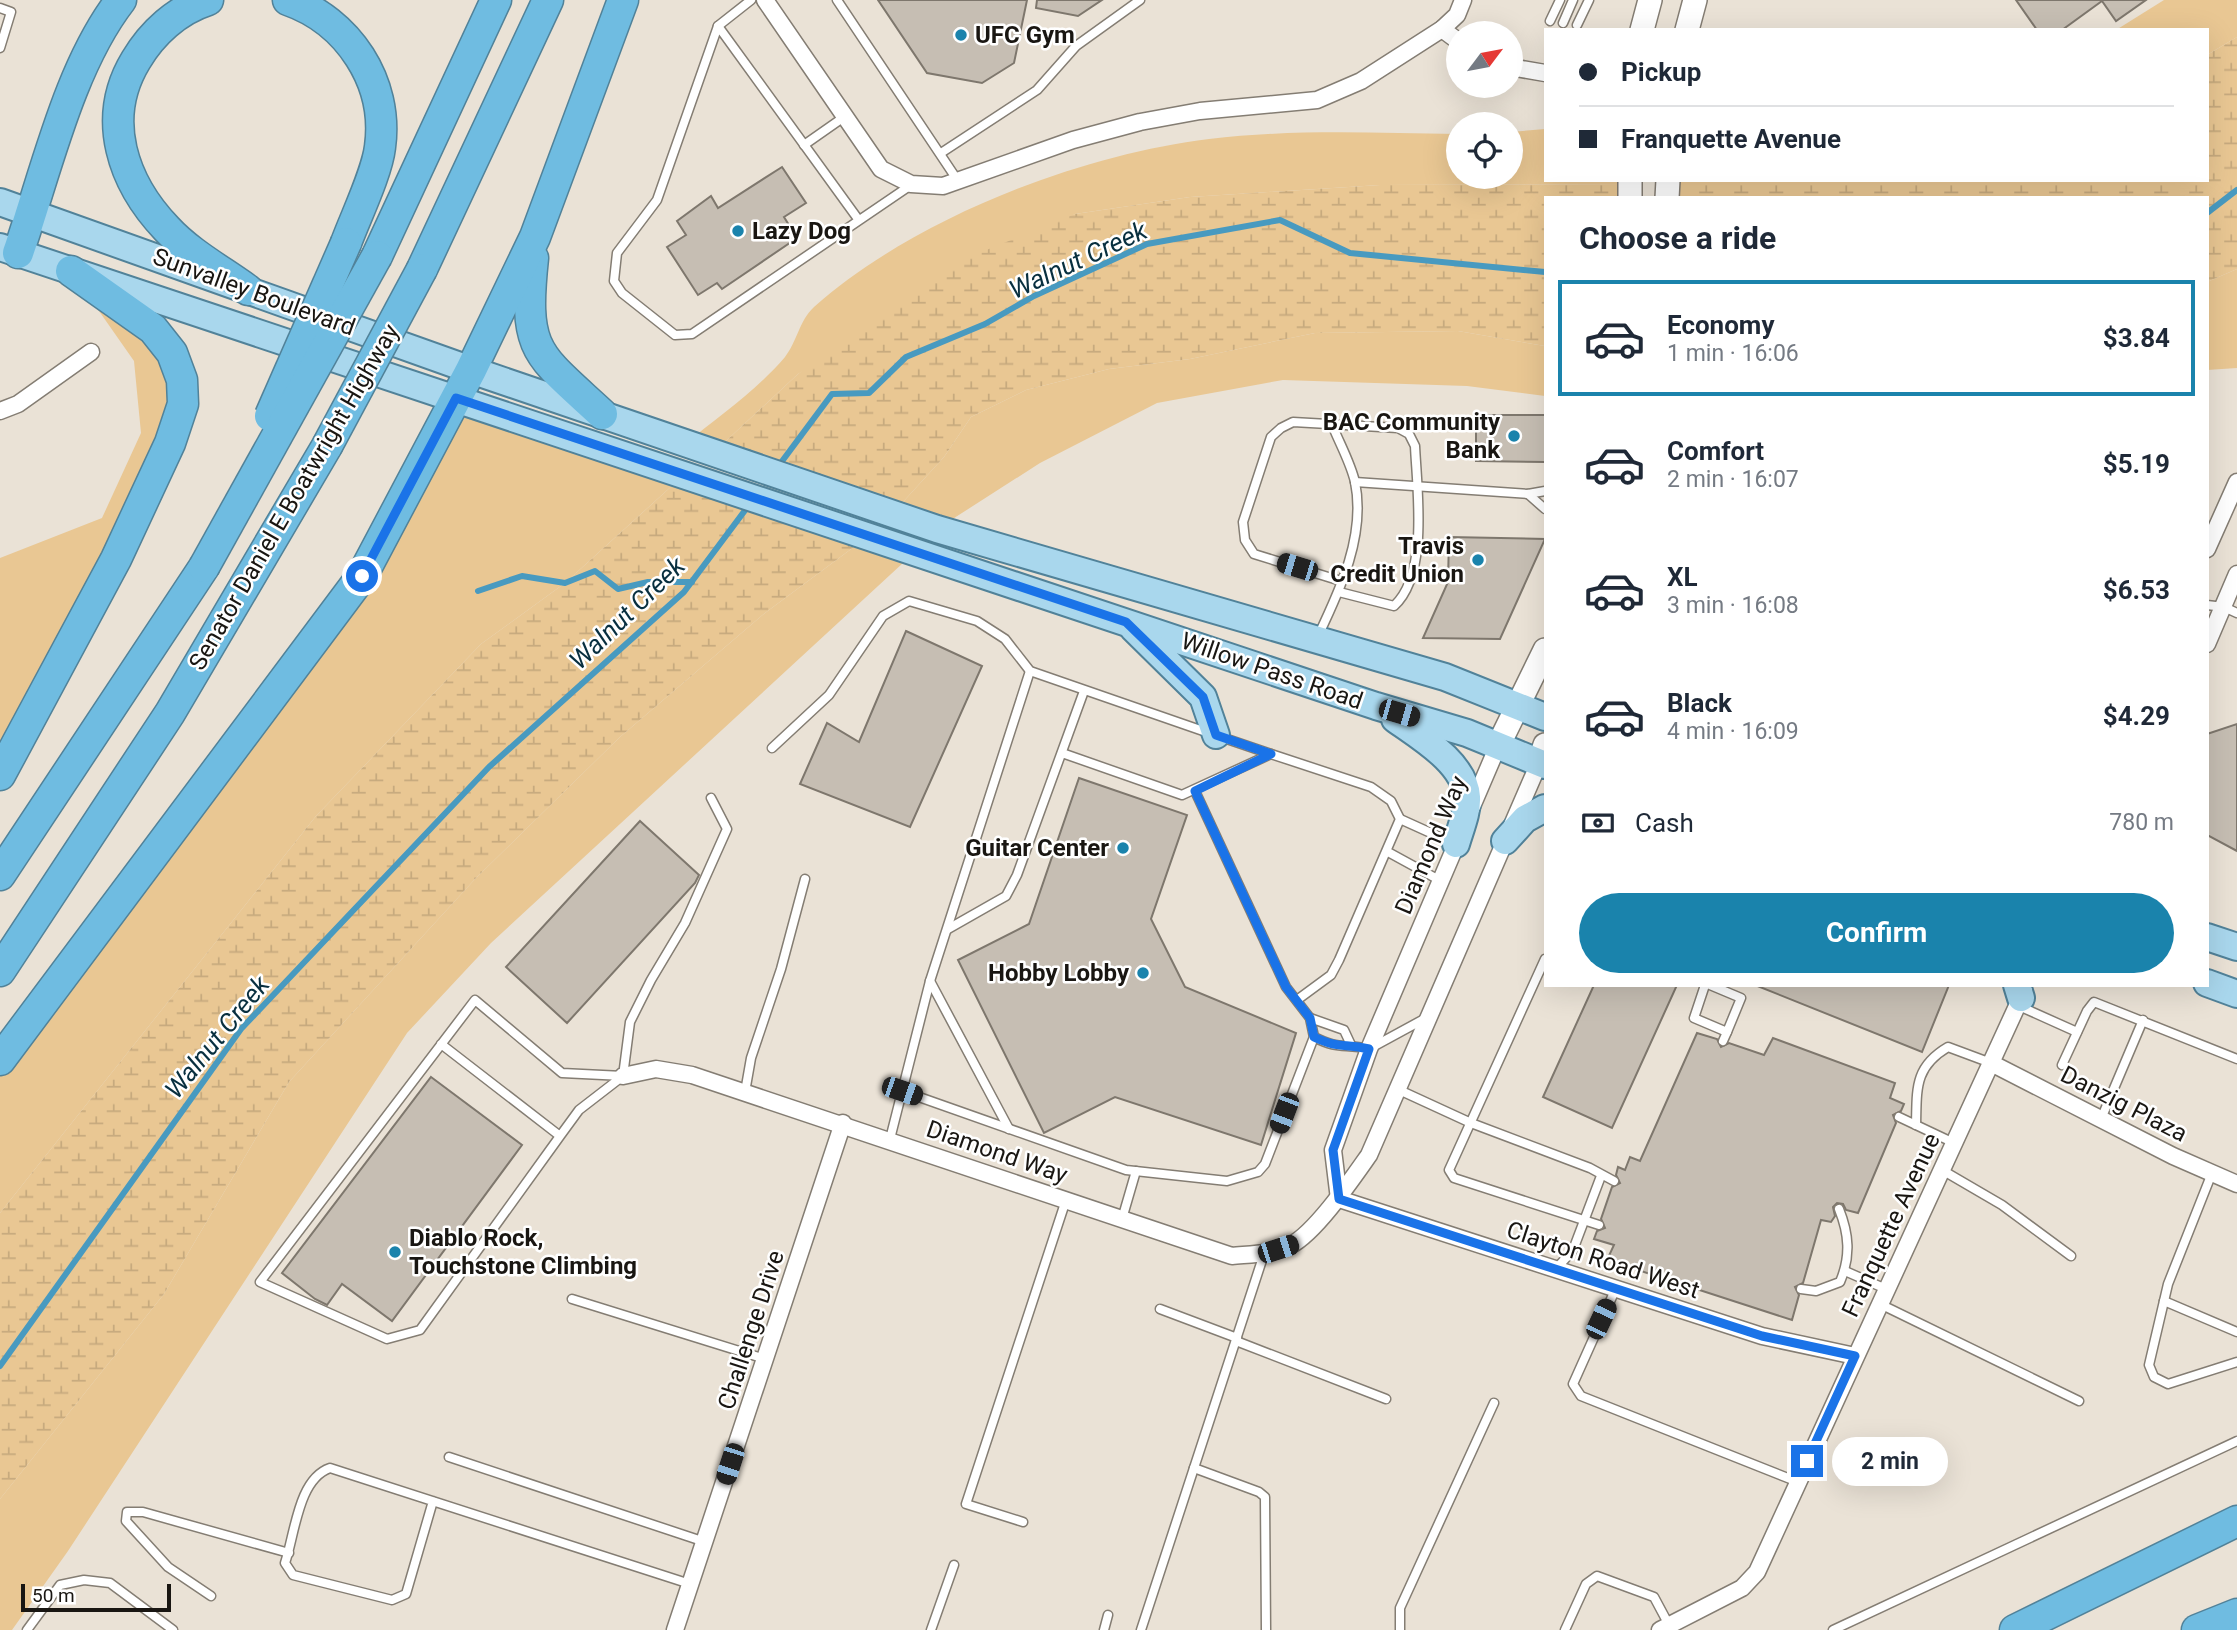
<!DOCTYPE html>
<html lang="en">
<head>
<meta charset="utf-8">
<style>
	:root { --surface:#fff; --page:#f6f6f7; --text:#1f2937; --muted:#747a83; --line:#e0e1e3; --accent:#1a83ac }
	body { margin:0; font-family:Roboto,sans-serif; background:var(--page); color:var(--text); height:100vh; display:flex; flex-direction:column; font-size:26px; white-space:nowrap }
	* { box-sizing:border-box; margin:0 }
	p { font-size:23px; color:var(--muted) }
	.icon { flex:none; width:38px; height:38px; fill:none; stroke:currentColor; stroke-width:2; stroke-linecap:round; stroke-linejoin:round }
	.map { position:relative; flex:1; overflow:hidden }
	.details { position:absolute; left:1544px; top:196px; width:665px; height:791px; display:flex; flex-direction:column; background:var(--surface); border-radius:0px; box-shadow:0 7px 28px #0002 }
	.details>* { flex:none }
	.guide { position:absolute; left:1544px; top:28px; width:665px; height:154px; border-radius:0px; box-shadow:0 7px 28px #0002; display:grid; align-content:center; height:154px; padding:0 35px; background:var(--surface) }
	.needle { width:46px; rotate:58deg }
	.tools { position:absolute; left:1446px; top:21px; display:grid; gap:14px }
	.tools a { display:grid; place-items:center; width:77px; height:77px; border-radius:50%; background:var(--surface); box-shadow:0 7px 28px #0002; font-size:35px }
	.scale { position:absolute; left:21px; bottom:18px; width:150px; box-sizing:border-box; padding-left:7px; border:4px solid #191612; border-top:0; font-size:19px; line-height:24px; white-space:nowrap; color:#191612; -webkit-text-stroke:5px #fff; paint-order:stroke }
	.end { position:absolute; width:32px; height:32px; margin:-16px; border:9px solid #1a73e8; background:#fff; box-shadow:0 0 0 4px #fff }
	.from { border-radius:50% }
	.bubble { position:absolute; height:49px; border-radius:24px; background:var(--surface); box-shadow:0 7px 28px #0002; font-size:23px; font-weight:700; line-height:49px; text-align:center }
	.car { position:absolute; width:21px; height:42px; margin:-21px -10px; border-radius:9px; box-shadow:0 0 5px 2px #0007; background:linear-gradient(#222 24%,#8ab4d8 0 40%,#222 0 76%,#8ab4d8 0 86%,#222 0) }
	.guide b { display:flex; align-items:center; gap:24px; height:66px; font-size:26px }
	.guide b+b { border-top:2px solid var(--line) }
	.guide i { width:18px; height:18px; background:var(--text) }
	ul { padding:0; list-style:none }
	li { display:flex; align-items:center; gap:21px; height:116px; margin:0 14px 10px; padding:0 21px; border:4px solid transparent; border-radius:0px }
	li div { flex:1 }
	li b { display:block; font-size:26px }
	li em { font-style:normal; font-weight:700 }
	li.selected { border-color:var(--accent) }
	li>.icon { width:63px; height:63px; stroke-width:1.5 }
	h2 { padding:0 35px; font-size:32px; line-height:84px }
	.pay { display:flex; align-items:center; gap:18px; height:77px; padding:0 35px; font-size:26px }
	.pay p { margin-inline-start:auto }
	.button { display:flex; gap:14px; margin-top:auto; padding:14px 35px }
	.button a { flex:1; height:80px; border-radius:42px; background:var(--accent); color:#fff; font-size:28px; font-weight:700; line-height:80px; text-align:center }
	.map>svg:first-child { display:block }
	.green { fill:#e9c793 }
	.wetland { fill:url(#wetland-marsh) }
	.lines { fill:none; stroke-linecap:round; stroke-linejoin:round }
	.stream { stroke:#489ac0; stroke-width:6 }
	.building { fill:#c6beb3; stroke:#7e776d; stroke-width:2 }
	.lane-casing { stroke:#847d73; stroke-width:11 }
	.street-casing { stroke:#847d73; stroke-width:19 }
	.secondary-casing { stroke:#847d73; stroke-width:26 }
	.primary-casing { stroke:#518299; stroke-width:30 }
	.highway-casing { stroke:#518299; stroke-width:33 }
	.lane { stroke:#fff; stroke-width:8 }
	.street { stroke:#fff; stroke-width:16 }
	.secondary { stroke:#fff; stroke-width:23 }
	.primary { stroke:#a9d7ed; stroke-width:26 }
	.highway { stroke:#6fbce1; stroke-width:30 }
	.highway-bridge-casing { stroke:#518299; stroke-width:33; stroke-linecap:butt }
	.highway-bridge { stroke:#6fbce1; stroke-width:30 }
	.route { stroke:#1a73e8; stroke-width:9 }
	.poi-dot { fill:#1a83ac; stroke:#fff; stroke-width:2.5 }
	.labels { text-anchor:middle; stroke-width:5; stroke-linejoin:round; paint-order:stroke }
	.poi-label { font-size:24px; font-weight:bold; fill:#191612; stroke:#fff; text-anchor:end }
	.street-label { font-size:24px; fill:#191612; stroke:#fff }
	.water-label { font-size:26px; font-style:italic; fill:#082f3f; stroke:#fff }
</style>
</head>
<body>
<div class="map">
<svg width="2237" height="1630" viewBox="0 0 2237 1630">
	<defs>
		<pattern id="wetland-marsh" width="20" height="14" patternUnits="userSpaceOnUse" patternTransform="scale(1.75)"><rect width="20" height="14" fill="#e9c793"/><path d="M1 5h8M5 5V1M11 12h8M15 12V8" fill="none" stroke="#c7aa7e"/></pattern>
	</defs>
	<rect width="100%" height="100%" fill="#eae2d6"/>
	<g class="green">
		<polygon points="2164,0 2237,0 2237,37 2207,55 2207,30 2116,30"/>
		<path d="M1545 129V180H1630V184L1380 185 1190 197 1075 214 798 374 713 453 685 444C718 417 757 390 785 357 797 342 799 321 814 307 913 219 1078 155 1209 139 1291 129 1375 133 1458 134V177H1510V132Z"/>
		<polygon points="2237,269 2237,368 2207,370 2207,282"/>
		<polygon points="71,271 153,329 183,404 0,775 0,558 102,518 141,433 134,361"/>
		<polygon points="1458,331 1545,346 1545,396 1467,386 1283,380 1157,403 1040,463 937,529 892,514 944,457 971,417 1026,390 1109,369 1190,359 1315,333"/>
		<polygon points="456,398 685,474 565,583 481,644 316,816 0,1213 0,1060 340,609"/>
		<polygon points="870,535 916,551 491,943 407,1033 68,1551 12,1630 0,1630 0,1499 164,1294 289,1082 476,878 620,737 765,613"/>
	</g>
	<g class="wetland">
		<polygon points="2237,37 2237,269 2207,282 2207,198 1667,198 1668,180 2207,180 2207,55"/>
		<polygon points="1630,184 1630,198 1545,198 1545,346 1458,331 1315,333 1190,359 1109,369 1026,390 971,417 944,457 892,514 713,453 798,374 889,305 979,253 1075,214 1190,197 1380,185"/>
		<polygon points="685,474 870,535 765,613 620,737 476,878 289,1082 164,1294 0,1499 0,1213 316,816 481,644 565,583"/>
	</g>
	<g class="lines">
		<g class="stream">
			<polyline points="2207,213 2237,190"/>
			<polyline points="777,468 832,394 869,393 906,357 985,324 1034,296 1147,244 1280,220 1350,253 1545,272"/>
			<polyline points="478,591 522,576 565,583 595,571 618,589 648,582 692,582"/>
			<polyline points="0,1366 241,1029 489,767 684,592 749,505"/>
		</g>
	</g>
	<g class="building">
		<polygon points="878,0 1027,0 1014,63 982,83 927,73"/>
		<polygon points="1037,0 1102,0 1078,16 1036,8"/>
		<polygon points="2016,0 2146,0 2116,21 2102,1 2062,30 2037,30"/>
		<polygon points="782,167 806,203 784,217 797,238 722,289 717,283 698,295 667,247 686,235 677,221 711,196 718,208"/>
		<polygon points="1476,415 1545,415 1545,462 1476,461"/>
		<polygon points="1449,537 1545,539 1500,639 1423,638 1448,582"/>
		<polygon points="906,631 982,666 910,827 800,784 827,723 859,742"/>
		<polygon points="2237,724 2237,851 2207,835 2207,734"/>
		<polygon points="1079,778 1187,815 1151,919 1185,987 1296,1033 1261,1145 1115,1097 1044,1133 958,960 1029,924"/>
		<polygon points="640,821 699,875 695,883 567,1023 506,967"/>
		<polygon points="1594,985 1677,985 1612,1128 1543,1097"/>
		<polygon points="1755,985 1949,985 1922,1052"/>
		<polygon points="1697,1033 1717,1039 1721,1047 1729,1043 1764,1055 1773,1038 1895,1083 1890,1098 1904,1104 1901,1111 1893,1115 1896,1123 1858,1213 1846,1210 1843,1204 1837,1203 1833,1207 1835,1216 1831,1222 1821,1220 1803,1283 1795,1287 1799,1295 1792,1320 1607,1260 1614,1245 1594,1239 1597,1231 1605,1228 1601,1219 1612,1187 1620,1183 1616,1175 1618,1167 1625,1170 1630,1157 1640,1161"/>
		<polygon points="431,1077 522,1145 392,1321 342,1284 327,1305 315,1299 282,1273"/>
	</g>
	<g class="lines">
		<g class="lane-casing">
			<g id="lane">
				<polyline points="837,0 958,181"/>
				<polyline points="0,8 11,12 0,48"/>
				<polyline points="1550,21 1560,0"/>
				<polyline points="1563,23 1573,0"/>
				<polyline points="1577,25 1589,0"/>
				<polyline points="718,26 751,0"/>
				<polyline points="804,145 844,117"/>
				<polyline points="941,153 1037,90 1076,46 1140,0"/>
				<polyline points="858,219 718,26 657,200 617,253 614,281 622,293 675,335 692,334 911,185"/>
				<polyline points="1355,482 1528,494 1545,491"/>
				<polyline points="1528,494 1545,509"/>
				<path d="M1339 592 1394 606C1429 574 1417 490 1415 446L1409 434 1398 428 1293 422 1281 428 1271 437 1243 522 1245 540 1254 554 1341 581"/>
				<polyline points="2207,605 2224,607 2237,613"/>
				<path d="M1318 636C1340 590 1366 535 1355 482 1351 464 1340 444 1333 427"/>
				<polyline points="1221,737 1271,754"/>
				<polyline points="772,748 829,695 883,616 909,601 977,621 1005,639 1030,671 1209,733"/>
				<polyline points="1062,753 1182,795 1271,754 1371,787 1391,801 1400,819 1339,960 1331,975 1297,1000"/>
				<polyline points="1400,819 1453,843"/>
				<polyline points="1388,852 1441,881"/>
				<polyline points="948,929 1006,896 1017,875 1084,691"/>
				<polyline points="1545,959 1449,1170 1454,1178 1599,1225"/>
				<polyline points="930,981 1009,1129"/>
				<polyline points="1705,985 1694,1018 1727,1032 1741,998 1710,985"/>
				<polyline points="2019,1006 2077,1032"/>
				<polyline points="1310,1018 1344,1030 1351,1045"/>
				<path d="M1314 1037C1339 1050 1344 1043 1369 1049L1426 1018"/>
				<polyline points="1723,1041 1727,1032"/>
				<polyline points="441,1044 560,1136 420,1330 387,1339 260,1282 475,1000 562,1073 623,1076 579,1110 560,1136"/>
				<polyline points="2062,1065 2087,1011 2094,1002 2237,1059"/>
				<polyline points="623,1076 630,1022 651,980 685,923 727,829 711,798"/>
				<polyline points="1397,1089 1471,1123 1590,1168 1614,1181"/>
				<polyline points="902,1091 1126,1170 1227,1181 1258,1172 1265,1164 1314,1037 1310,1018 1286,987 1195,791"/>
				<polyline points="745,1092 751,1058 781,969 805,879"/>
				<polyline points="1899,1117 1954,1143"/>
				<polyline points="2101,1119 2143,1020"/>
				<path d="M1916 1125C1917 1089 1914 1067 1948 1047L1991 1063"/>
				<polyline points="890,1139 930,981 1030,671"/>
				<polyline points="1942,1170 2002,1205 2071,1256"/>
				<polyline points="2212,1173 2168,1284 2149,1365 2154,1377 2168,1384 2237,1362"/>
				<polyline points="1122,1219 1136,1171"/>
				<polyline points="1556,1269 1573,1250 1601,1176"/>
				<polyline points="1845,1271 1886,1289"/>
				<polyline points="1616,1288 1573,1384 1581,1396 1798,1482"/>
				<path d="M1801 1289 1816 1291 1840 1282C1851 1256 1849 1234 1839 1209"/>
				<polyline points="572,1299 765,1359"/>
				<polyline points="2164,1301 2237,1332"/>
				<polyline points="1880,1304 2079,1401"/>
				<polyline points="1160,1309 1237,1338"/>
				<polyline points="1236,1341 1386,1399"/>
				<polyline points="449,1457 705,1542"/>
				<polyline points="1194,1468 1259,1492 1265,1497 1266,1630"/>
				<path d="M433 1501 406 1594 392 1600 293 1575 285 1563C295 1534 298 1479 330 1468L690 1584"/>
				<polyline points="1023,1522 966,1504 1066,1200"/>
				<polyline points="211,1596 168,1567 126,1521 127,1512 143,1512 289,1553"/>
				<polyline points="27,1630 60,1585 84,1580 110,1583 173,1630"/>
				<polyline points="931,1630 954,1565"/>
				<polyline points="1104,1630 1108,1615"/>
				<polyline points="1141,1630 1264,1254"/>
				<polyline points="1400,1630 1400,1608 1494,1403"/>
				<polyline points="1565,1630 1586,1584 1597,1576 1654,1597 1669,1625"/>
				<polyline points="1833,1630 2237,1441"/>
			</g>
		</g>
		<g class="street-casing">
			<g id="street">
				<polyline points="765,0 881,169 911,184 943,186 1073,140 1140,122 1200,111 1317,100 1361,81 1442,29 1457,15 1463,0"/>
				<polyline points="1442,29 1458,41"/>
				<polyline points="1510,67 1545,73"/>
				<polyline points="0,411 18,404 91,352"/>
				<polyline points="2207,549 2237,482"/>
				<polyline points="2207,644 2237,574"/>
				<polyline points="1470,811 1497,748"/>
				<polyline points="1991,1063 2173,1156 2237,1184"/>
				<path d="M623 1076 656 1069 692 1075 1232 1256C1252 1254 1273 1254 1291 1245 1316 1232 1352 1179 1369 1155L1539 763"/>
				<polyline points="1339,1199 1762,1336 1855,1356"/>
				<polyline points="1339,1199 1333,1150 1369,1049 1459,838"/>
				<polyline points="675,1630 843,1123"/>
				<polyline points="1660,1630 1742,1588 1757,1572 2024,991"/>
			</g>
		</g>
		<g class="secondary-casing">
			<g id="secondary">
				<polyline points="1642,30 1650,0"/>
				<polyline points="1687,30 1695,0"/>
				<polyline points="1630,198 1630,180"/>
				<polyline points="1667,198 1668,180"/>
				<polyline points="1497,748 1545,650"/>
				<polyline points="1539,763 1545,745"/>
			</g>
		</g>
		<g class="primary-casing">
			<g id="primary">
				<polyline points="0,202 471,370 937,529 1445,677 1545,717"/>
				<polyline points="0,247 1376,706 1467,733 1545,765"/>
				<polyline points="1133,628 1203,697 1216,735"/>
				<path d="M1395 719C1420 737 1465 763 1467 797 1468 811 1460 830 1456 844"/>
				<polyline points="1505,841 1525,819 1545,808"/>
				<polyline points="2207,937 2237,947"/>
				<polyline points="2207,983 2237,994"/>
				<polyline points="2017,985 2021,998"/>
			</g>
		</g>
		<g class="highway-casing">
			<g id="highway">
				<path d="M208 0C177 10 152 33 136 60 100 119 123 183 167 229 189 253 222 271 248 290"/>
				<path d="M288 0C348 21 389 82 380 147 377 173 356 216 346 243"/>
				<path d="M18 253C46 172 69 67 121 0"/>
				<polyline points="377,256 496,0"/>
				<path d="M533 258C523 352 536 353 602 414"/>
				<polyline points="422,269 548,0"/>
				<polyline points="0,775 116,559 170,443 183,404 182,380 172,353 153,329 71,271"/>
				<polyline points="0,875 204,567"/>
				<polyline points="0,971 170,713 327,446"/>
				<polyline points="0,1060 362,576 471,370 535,237 623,0"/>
				<polyline points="2015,1630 2237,1521"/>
				<polyline points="2197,1630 2237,1614"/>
			</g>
		</g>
		<use href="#lane" class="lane"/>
		<use href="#street" class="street"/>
		<use href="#secondary" class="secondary"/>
		<use href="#primary" class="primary"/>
		<use href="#highway" class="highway"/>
		<g class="highway-bridge-casing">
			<g id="highway-bridge">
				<polyline points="270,416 346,243"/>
				<polyline points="327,446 422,269"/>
				<polyline points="204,567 377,256"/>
			</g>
		</g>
		<use href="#highway-bridge" class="highway-bridge"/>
	</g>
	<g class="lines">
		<path class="route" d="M362 576 456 398 1126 622 1203 697 1216 735 1271 754 1195 791 1286 987 1310 1018 1314 1037C1339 1049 1344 1043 1369 1049L1333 1150 1339 1199 1762 1336 1855 1356 1807 1461"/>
	</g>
	<g class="poi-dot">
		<circle cx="961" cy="35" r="7"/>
		<circle cx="738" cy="231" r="7"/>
		<circle cx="1514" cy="436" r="7"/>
		<circle cx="1478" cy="560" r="7"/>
		<circle cx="1123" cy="848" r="7"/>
		<circle cx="1143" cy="973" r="7"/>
		<circle cx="395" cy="1252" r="7"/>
	</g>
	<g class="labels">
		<g class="poi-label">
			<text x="975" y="43" text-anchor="start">UFC Gym</text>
			<text x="752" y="239" text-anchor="start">Lazy Dog</text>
			<text x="1500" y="430">BAC Community<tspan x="1500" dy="28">Bank</tspan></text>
			<text x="1464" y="554">Travis<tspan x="1464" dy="28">Credit Union</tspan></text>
			<text x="1109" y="856">Guitar Center</text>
			<text x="1129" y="981">Hobby Lobby</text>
			<text x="409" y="1246" text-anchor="start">Diablo Rock,<tspan x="409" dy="28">Touchstone Climbing</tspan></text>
		</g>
		<g class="street-label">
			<text transform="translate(254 292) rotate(20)" y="8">Sunvalley Boulevard</text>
			<text transform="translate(294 497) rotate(-60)" y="8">Senator Daniel E Boatwright Highway</text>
			<text transform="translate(1272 671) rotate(19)" y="8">Willow Pass Road</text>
			<text transform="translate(1431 845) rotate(-67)" y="8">Diamond Way</text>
			<text transform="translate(2124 1104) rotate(27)" y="8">Danzig Plaza</text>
			<text transform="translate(997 1152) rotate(19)" y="8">Diamond Way</text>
			<text transform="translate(1891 1225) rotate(-65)" y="8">Franquette Avenue</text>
			<text transform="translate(1603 1260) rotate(18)" y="8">Clayton Road West</text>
			<text transform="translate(751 1330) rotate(-72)" y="8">Challenge Drive</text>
		</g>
		<g class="water-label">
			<text transform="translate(1078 260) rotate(-25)" y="9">Walnut Creek</text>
			<text transform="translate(627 613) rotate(-44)" y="9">Walnut Creek</text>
			<text transform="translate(217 1037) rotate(-51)" y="9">Walnut Creek</text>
		</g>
	</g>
</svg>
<div class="tools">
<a><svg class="needle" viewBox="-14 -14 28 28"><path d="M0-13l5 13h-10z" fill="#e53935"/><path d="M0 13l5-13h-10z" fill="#747a83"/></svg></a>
<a><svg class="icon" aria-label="locate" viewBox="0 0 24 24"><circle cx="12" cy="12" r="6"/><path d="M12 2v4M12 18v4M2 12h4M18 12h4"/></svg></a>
</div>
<div class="scale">50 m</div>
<i class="end from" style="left:362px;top:576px"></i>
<i class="end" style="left:1807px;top:1461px"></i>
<div class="bubble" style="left:1832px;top:1437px;width:116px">2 min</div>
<i class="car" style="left:1297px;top:567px;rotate:287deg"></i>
<i class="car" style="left:1399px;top:713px;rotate:106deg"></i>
<i class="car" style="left:902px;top:1091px;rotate:109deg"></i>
<i class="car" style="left:1284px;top:1113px;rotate:201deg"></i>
<i class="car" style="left:1278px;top:1249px;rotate:72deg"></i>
<i class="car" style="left:1601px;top:1319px;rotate:25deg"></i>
<i class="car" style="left:730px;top:1464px;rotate:198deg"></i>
<div class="guide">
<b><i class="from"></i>Pickup</b>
<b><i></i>Franquette Avenue</b>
</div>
<section class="details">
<h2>Choose a ride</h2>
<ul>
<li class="selected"><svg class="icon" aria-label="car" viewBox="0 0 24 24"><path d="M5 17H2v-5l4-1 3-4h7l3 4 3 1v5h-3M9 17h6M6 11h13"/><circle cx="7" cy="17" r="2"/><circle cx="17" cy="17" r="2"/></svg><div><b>Economy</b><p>1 min · 16:06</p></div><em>$3.84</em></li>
<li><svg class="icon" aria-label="car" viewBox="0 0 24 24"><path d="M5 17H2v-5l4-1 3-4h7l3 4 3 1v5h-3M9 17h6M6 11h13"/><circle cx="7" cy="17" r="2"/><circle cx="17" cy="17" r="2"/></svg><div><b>Comfort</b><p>2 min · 16:07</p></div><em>$5.19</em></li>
<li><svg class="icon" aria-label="car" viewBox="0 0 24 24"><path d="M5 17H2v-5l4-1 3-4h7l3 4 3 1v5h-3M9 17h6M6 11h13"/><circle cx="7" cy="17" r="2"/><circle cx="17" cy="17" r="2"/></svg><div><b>XL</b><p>3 min · 16:08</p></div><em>$6.53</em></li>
<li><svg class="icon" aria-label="car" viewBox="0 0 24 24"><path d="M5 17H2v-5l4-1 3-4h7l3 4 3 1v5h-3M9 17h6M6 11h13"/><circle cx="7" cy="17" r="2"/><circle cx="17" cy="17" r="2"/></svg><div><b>Black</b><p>4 min · 16:09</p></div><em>$4.29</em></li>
</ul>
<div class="pay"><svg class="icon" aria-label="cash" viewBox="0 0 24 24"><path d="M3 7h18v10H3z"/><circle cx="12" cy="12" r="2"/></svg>Cash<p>780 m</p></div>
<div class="button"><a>Confirm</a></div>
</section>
</div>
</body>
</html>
